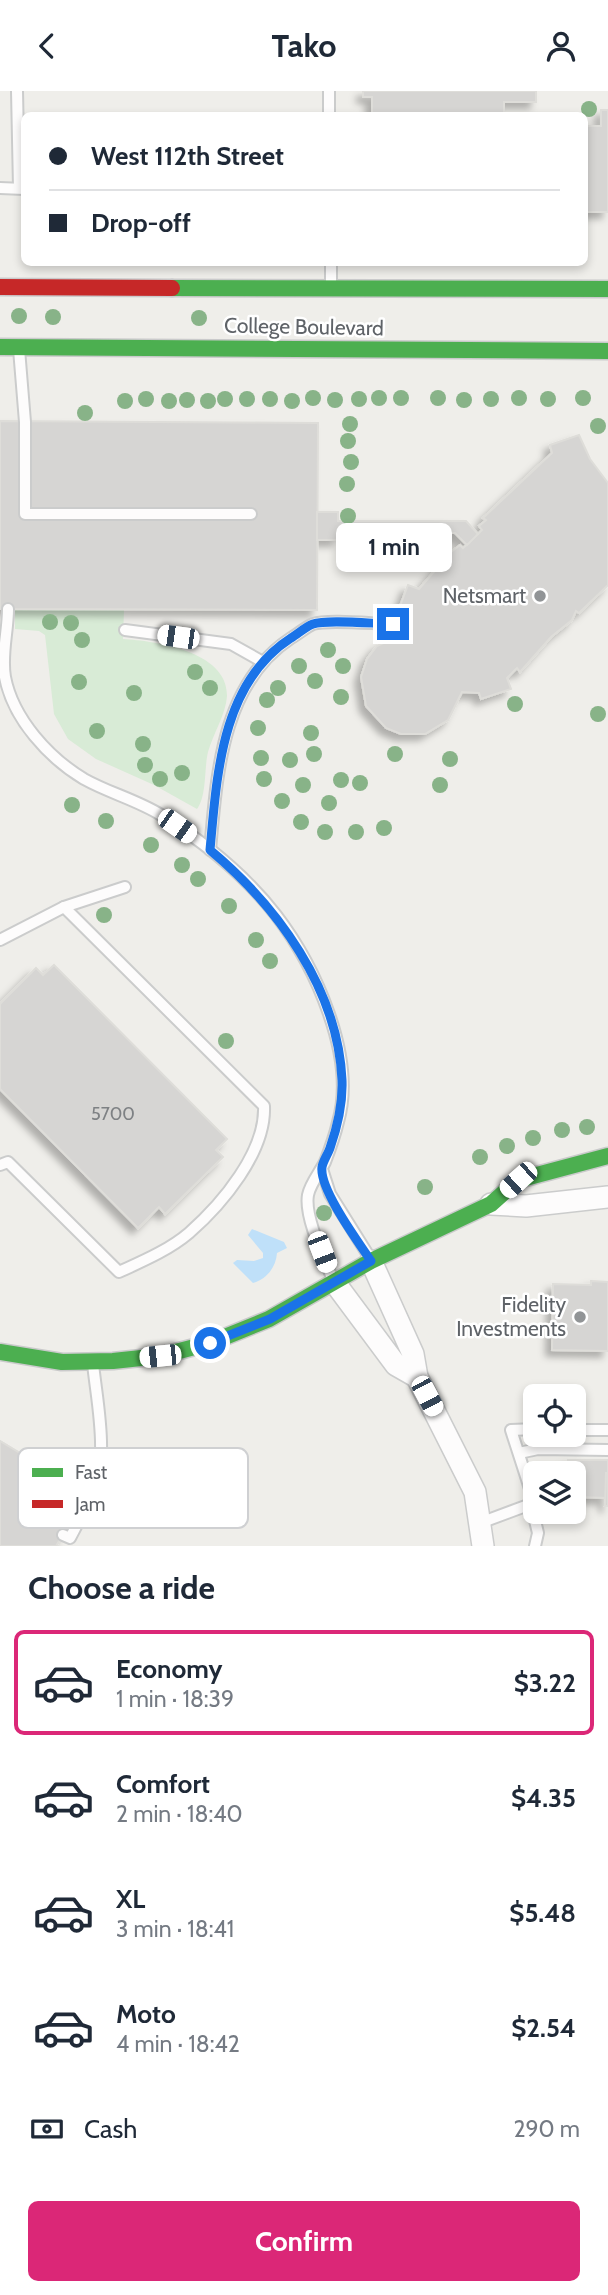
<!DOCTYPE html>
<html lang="en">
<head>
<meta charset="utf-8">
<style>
	:root { --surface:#fff; --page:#f2f2f3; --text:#1f2937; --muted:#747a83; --line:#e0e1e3; --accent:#db2777 }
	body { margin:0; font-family:Cabin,sans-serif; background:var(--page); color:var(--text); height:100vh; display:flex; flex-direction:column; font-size:26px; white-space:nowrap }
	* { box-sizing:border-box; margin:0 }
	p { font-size:23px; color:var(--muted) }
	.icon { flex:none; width:38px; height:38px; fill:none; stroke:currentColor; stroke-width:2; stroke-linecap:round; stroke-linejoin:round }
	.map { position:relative; height:1455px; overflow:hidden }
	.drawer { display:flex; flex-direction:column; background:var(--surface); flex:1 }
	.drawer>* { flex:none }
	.banner { position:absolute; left:21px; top:21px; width:567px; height:154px; border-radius:10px; box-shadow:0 4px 10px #0003; display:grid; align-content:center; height:154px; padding:0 28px; background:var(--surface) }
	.tools { position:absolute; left:523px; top:1293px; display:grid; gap:14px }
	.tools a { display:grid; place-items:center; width:63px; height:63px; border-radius:10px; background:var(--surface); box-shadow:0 4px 10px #0003; font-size:35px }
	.end { position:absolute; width:32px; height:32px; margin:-16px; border:9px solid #1a73e8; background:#fff; box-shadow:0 0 0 4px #fff }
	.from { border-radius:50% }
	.bubble { position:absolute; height:49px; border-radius:10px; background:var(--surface); box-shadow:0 4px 10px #0003; font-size:23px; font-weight:700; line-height:49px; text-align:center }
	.car { position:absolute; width:21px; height:42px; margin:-21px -10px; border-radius:9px; box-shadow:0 0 5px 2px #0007; background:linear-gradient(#fff 24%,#345 0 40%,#fff 0 76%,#345 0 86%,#fff 0) }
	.banner b { display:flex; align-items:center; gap:24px; height:66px; font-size:26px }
	.banner b+b { border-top:2px solid var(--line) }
	.banner i { width:18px; height:18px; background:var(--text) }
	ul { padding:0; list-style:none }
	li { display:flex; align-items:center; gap:21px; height:105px; margin:0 14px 10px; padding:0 14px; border:4px solid transparent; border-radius:10px }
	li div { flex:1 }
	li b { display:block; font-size:26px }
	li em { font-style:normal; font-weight:700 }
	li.current { border-color:var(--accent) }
	li>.icon { width:63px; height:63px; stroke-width:1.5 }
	h2 { padding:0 28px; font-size:32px; line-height:84px }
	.pay { display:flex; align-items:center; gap:18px; height:77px; padding:0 28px; font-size:26px }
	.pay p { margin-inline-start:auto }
	.cta { display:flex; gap:14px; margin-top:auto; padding:14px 28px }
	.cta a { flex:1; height:80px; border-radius:10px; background:var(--accent); color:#fff; font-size:28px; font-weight:700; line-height:80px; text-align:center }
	header { display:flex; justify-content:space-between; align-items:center; height:91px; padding:0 28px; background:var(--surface); font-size:32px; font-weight:700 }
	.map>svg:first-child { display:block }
	.green { fill:#d8ebd6 }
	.water { fill:#bfe0f9 }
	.building { fill:#d6d5d3; stroke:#deddd9; stroke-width:2; filter:url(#shadow) }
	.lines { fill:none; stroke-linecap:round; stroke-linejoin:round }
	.lane-casing { stroke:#cbcccc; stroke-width:14 }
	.street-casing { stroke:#cbcccc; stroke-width:24 }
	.fast-casing { stroke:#cacacb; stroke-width:19 }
	.jam-casing { stroke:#cacacb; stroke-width:19 }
	.lane { stroke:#fdfcfc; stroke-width:10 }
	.street { stroke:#fdfcfc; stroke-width:21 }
	.fast { stroke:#4caf50; stroke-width:16 }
	.jam { stroke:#c62828; stroke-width:16 }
	.tree { fill:#88b388 }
	.route { stroke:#1a73e8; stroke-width:9 }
	.poi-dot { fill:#919496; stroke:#fff; stroke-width:2.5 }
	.labels { text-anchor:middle; stroke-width:5; stroke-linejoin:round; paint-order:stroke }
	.number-label { font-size:18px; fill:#7e8184 }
	.street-label { font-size:21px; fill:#5f6368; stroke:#fff }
	.poi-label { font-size:21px; fill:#5f6368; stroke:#fff; text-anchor:end }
	.key { fill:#fff; stroke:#cfd0d2; stroke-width:2 }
	.key-label { font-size:19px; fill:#5f6368 }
</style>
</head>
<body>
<header><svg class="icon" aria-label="back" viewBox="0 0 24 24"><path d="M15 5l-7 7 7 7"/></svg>Tako<svg class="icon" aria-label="person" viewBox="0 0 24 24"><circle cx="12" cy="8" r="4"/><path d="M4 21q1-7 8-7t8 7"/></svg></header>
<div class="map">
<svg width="608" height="1455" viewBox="0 0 608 1455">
	<defs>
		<filter id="shadow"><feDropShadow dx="-6" dy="6" stdDeviation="3.5" flood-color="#0004"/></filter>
	</defs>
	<rect width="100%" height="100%" fill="#efeeea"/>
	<path class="green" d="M15 518 124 519 123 548C155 550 228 560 227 605 226 623 213 643 208 661 204 677 207 705 197 718L154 694 96 668 68 648 54 623 45 544 39 540 15 538Z"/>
	<path class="water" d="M252 1138 284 1151 287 1157 277 1162C276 1176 267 1188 253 1192L233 1172 237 1169 254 1170 263 1167V1162L248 1144Z"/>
	<g class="building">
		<polygon points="363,0 536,0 536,11 504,11 504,24 372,24 372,6 363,6"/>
		<polygon points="601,19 608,19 608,121 584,121 585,35 601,35"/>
		<polygon points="0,330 318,332 317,519 0,518"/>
		<polygon points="579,344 590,368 608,392 608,494 579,522 576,520 572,529 551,546 520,581 517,577 507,587 511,598 481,608 479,602 462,601 448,629 425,643 401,643 386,637 366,615 361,586 367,568 377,555 404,542 404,526 397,523 408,494 419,498 451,461 460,454 463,457 478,443 482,439 479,435 486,429 483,427 552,362 550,354"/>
		<polygon points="317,421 338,421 338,430 466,430 478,443 467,454 455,442 338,440 338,449 317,449"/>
		<polygon points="54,874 227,1048 216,1059 223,1066 165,1123 159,1116 138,1137 0,998 0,913 36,877 43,884"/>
		<polygon points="591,1190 608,1191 608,1260 552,1259 553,1193 591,1194"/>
		<polygon points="0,1350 88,1403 56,1455 0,1455"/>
		<polygon points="0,1350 88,1403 56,1455 0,1455"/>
		<polygon points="568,1369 608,1369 608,1407 574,1406 574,1382 568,1382"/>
		<polygon points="606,1382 608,1382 608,1415 605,1415"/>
	</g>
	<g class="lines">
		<g class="lane-casing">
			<g id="lane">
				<polyline points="17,0 19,97"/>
				<polyline points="329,0 329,24"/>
				<polyline points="0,97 24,98"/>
				<polyline points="331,172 331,193"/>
				<polyline points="19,258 25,331 25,423 251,423"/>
				<path d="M8 518C8 541 1 564 5 586 13 628 49 667 84 688 109 702 137 709 161 724 204 751 245 784 276 824 315 875 357 966 338 1031 335 1044 330 1058 325 1071 320 1081 310 1093 308 1104 304 1126 325 1169 333 1189"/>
				<polyline points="125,539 231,553 263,571"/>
				<path d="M210 759C217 684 221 593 291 547 298 543 306 536 313 533 327 528 376 533 393 533"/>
				<polyline points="0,849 64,816 125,796"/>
				<path d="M0 1074 8 1071 119 1181C143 1170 169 1159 189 1142 222 1113 266 1061 264 1015L64 816"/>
				<polyline points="322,1078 330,1103 370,1167"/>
				<polyline points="574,1339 608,1339"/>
				<polyline points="519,1362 538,1358 608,1359"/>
				<polyline points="531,1413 538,1442 535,1455"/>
				<polyline points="480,1432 531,1413 532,1404 511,1339 536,1338"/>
				<path d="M63 1444 70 1447C84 1420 101 1391 101 1360 102 1332 96 1301 93 1273"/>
			</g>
		</g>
		<g class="street-casing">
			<g id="street">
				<polyline points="491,1113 526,1115 608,1106"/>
				<polyline points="335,1192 396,1274 417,1286 413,1263 371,1170"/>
				<polyline points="417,1286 475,1401 483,1455"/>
			</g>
		</g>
		<g class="fast-casing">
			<g id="fast">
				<polyline points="172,197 608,198"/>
				<polyline points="0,256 608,260"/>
				<polyline points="0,1261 62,1271 113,1270 160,1265 210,1252 269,1228 371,1170 491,1113 518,1089 608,1065"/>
			</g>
		</g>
		<g class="jam-casing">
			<polyline id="jam" points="0,196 172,197"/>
		</g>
		<use href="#lane" class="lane"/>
		<use href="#street" class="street"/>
		<use href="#fast" class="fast"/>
		<use href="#jam" class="jam"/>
	</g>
	<g class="tree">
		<circle cx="589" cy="18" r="8"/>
		<circle cx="19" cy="225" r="8"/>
		<circle cx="53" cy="226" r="8"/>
		<circle cx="199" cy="227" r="8"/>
		<circle cx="313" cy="307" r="8"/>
		<circle cx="379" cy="307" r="8"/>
		<circle cx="401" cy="307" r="8"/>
		<circle cx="438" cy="307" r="8"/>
		<circle cx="519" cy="307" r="8"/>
		<circle cx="583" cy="307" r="8"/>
		<circle cx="146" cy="308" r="8"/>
		<circle cx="225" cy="308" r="8"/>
		<circle cx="247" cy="308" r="8"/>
		<circle cx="270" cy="308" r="8"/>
		<circle cx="359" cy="308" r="8"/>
		<circle cx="491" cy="308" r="8"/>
		<circle cx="548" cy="308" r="8"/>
		<circle cx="187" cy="309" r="8"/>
		<circle cx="335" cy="309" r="8"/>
		<circle cx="464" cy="309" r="8"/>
		<circle cx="125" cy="310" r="8"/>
		<circle cx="169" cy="310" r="8"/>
		<circle cx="208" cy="310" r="8"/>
		<circle cx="292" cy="310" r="8"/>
		<circle cx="85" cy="322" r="8"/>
		<circle cx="350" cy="333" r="8"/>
		<circle cx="598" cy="335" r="8"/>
		<circle cx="348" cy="350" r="8"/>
		<circle cx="351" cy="371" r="8"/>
		<circle cx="347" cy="393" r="8"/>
		<circle cx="348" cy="425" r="8"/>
		<circle cx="348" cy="455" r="8"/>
		<circle cx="50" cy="531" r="8"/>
		<circle cx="71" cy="532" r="8"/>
		<circle cx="82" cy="549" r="8"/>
		<circle cx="328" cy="559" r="8"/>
		<circle cx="299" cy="575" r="8"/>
		<circle cx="343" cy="575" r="8"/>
		<circle cx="195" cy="581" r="8"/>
		<circle cx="315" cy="590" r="8"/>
		<circle cx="79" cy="591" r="8"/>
		<circle cx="210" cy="597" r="8"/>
		<circle cx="278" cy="597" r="8"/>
		<circle cx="134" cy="602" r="8"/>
		<circle cx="341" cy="606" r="8"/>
		<circle cx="267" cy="609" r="8"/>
		<circle cx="515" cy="613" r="8"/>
		<circle cx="598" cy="623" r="8"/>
		<circle cx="258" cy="637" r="8"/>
		<circle cx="97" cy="640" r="8"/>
		<circle cx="311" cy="642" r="8"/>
		<circle cx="143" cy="653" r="8"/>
		<circle cx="314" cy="663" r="8"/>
		<circle cx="395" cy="663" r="8"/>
		<circle cx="261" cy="667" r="8"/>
		<circle cx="450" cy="668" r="8"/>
		<circle cx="290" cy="669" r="8"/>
		<circle cx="145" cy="674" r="8"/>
		<circle cx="182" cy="682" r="8"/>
		<circle cx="160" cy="688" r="8"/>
		<circle cx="264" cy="688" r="8"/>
		<circle cx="341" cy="689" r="8"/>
		<circle cx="360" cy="692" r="8"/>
		<circle cx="303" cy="694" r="8"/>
		<circle cx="440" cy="694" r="8"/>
		<circle cx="282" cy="710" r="8"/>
		<circle cx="329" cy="712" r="8"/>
		<circle cx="72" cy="714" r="8"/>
		<circle cx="106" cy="730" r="8"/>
		<circle cx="301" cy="731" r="8"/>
		<circle cx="384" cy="737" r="8"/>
		<circle cx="325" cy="741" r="8"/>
		<circle cx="356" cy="741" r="8"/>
		<circle cx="151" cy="754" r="8"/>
		<circle cx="182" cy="774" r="8"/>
		<circle cx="198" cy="788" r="8"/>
		<circle cx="229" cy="815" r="8"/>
		<circle cx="104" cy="824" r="8"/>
		<circle cx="256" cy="849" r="8"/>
		<circle cx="270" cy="870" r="8"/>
		<circle cx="226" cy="950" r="8"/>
		<circle cx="587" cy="1036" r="8"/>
		<circle cx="562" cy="1039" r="8"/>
		<circle cx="533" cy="1047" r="8"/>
		<circle cx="507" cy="1055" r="8"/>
		<circle cx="480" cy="1066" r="8"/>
		<circle cx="425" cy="1096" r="8"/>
		<circle cx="324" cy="1122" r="8"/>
	</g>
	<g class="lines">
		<path class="route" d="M210 1252 270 1228 371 1170C359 1152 319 1098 322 1076 323 1070 328 1063 330 1057 338 1034 343 1013 342 989 338 898 277 815 210 759 217 684 221 592 291 547 298 543 305 536 313 533 327 528 376 533 393 533"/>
	</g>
	<g class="poi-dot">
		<circle cx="540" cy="505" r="7"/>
		<circle cx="580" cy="1226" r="7"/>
	</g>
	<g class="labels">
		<g class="number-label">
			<text x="113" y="1029">5700</text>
		</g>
		<g class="street-label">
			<text transform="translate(304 236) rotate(1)" y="7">College Boulevard</text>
		</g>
		<g class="poi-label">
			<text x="526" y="512">Netsmart</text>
			<text x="566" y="1221">Fidelity<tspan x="566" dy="24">Investments</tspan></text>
		</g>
	</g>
	<rect x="18" y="1357" width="230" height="80" rx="10" class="key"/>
	<rect x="32" y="1377" width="31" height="9" fill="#4caf50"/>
	<rect x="32" y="1409" width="31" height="8" fill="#c62828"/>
	<g class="key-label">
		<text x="75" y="1388">Fast</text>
		<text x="75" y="1420">Jam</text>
	</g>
</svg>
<div class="tools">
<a><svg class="icon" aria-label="locate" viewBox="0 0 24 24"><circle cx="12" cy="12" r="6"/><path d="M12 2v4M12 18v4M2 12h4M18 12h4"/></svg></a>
<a><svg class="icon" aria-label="layers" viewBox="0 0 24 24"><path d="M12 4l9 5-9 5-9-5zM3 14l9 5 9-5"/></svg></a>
</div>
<i class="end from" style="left:210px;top:1252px"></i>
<i class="end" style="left:393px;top:533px"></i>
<div class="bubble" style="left:336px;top:432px;width:116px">1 min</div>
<i class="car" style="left:178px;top:546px;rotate:278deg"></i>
<i class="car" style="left:177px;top:735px;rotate:125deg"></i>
<i class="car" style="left:518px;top:1089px;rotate:228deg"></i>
<i class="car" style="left:322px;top:1161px;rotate:159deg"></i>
<i class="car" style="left:160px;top:1265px;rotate:264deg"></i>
<i class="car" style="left:427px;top:1305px;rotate:152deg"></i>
<div class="banner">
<b><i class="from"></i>West 112th Street</b>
<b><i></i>Drop-off</b>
</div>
</div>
<section class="drawer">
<h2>Choose a ride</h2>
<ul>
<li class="current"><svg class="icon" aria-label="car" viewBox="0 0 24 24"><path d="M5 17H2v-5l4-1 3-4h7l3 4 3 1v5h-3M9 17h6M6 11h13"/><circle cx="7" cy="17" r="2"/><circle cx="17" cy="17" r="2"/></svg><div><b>Economy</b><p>1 min · 18:39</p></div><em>$3.22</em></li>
<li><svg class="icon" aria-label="car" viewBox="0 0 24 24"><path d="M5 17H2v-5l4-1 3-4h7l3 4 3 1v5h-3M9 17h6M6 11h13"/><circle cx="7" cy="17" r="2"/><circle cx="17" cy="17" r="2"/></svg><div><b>Comfort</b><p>2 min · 18:40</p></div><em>$4.35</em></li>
<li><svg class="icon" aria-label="car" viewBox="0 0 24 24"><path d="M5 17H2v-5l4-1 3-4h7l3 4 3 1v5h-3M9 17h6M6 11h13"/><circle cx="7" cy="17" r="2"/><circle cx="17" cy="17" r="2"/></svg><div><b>XL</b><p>3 min · 18:41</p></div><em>$5.48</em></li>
<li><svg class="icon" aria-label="car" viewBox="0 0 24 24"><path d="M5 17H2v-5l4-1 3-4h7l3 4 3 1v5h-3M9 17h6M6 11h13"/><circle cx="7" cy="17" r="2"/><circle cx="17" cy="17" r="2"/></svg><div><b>Moto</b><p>4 min · 18:42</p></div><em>$2.54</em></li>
</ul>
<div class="pay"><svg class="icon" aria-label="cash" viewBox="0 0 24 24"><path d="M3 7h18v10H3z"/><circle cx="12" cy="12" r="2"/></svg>Cash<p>290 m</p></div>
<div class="cta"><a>Confirm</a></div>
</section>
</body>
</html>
